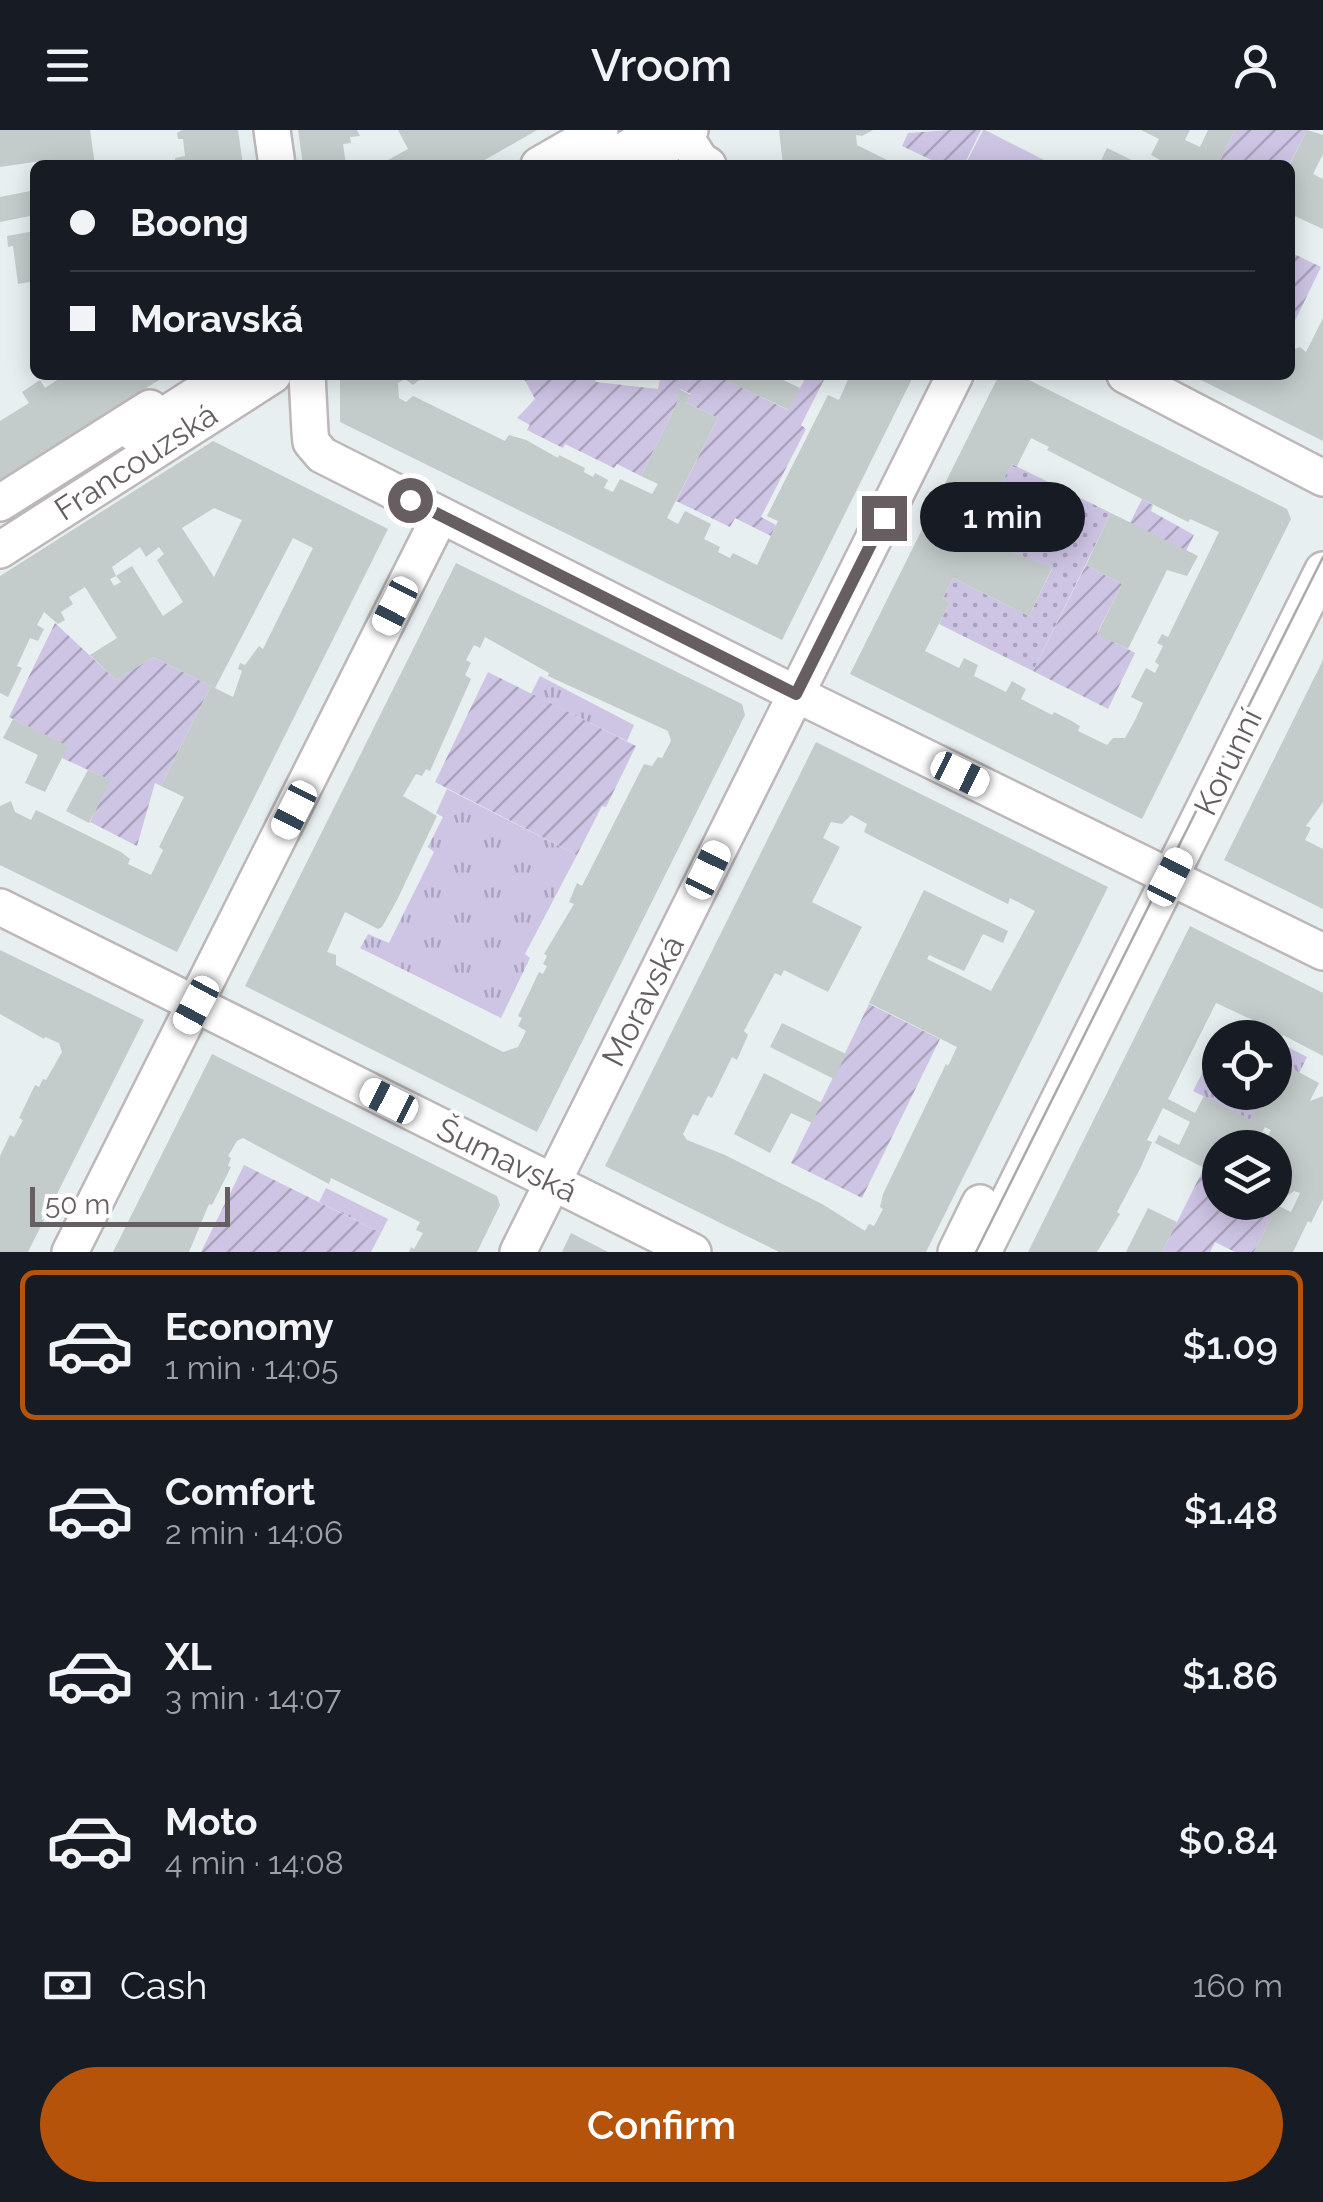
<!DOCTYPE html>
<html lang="en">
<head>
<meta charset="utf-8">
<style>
	:root { --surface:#171b24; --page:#20242c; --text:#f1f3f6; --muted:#9ea1a6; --line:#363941; --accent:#b45309 }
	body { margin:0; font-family:Raleway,sans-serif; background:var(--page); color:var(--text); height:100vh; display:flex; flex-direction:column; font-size:38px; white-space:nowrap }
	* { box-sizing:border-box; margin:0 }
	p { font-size:32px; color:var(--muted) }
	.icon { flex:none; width:55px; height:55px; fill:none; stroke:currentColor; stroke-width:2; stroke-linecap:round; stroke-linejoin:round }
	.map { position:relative; height:1122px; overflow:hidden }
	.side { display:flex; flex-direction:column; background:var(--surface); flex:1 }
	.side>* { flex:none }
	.hud { position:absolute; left:30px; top:30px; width:1265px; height:220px; border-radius:15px; box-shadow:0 5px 25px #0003; display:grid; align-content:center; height:220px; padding:0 40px; background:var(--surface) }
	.buttons { position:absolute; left:1202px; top:890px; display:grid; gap:20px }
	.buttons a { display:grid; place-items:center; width:90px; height:90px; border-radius:50%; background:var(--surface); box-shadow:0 5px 25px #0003; font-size:50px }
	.scale { position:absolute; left:30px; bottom:25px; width:200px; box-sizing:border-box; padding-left:10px; border:5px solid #665e60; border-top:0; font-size:28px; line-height:35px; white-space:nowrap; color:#665e60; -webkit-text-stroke:8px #fff; paint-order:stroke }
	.end { position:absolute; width:45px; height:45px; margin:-22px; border:12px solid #665e60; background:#fff; box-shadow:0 0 0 5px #fff }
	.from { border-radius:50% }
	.bubble { position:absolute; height:70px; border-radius:35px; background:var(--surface); box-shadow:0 5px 25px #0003; font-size:32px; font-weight:600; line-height:70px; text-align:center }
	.car { position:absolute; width:30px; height:60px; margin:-30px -15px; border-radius:12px; box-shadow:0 0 8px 2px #0007; background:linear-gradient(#fff 24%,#345 0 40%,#fff 0 76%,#345 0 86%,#fff 0) }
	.hud b { display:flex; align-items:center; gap:35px; height:95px; font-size:38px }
	.hud b+b { border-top:2px solid var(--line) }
	.hud i { width:25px; height:25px; background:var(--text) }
	ul { padding:18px 0 0; list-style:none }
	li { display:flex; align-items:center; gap:30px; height:150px; margin:0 20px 15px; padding:0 20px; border:5px solid transparent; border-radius:15px }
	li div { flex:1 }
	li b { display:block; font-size:38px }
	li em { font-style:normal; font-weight:600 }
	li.on { border-color:var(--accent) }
	li>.icon { width:90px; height:90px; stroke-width:1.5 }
	.pay { display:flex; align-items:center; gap:25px; height:110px; padding:0 40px; font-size:38px }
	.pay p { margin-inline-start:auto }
	.cta { display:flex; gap:20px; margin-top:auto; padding:20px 40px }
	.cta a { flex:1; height:115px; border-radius:60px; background:var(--accent); color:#fff; font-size:40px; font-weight:600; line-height:115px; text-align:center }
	header { display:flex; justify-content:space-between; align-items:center; height:130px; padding:0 40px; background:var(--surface); font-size:45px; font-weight:600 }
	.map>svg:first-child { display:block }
	.grass { fill:url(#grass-tufts) }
	.park { fill:url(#park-dots) }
	.garden { fill:url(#garden-furrows) }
	.pitch { fill:#cec5e5 }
	.building { fill:#c3cbcb; fill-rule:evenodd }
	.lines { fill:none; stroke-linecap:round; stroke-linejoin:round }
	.minor-casing { stroke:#bdb7b8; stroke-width:40 }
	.minor { stroke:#fff; stroke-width:35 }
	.tram { stroke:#adaaab; stroke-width:2.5 }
	.route { stroke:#665e60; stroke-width:12 }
	.labels { text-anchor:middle; stroke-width:8; stroke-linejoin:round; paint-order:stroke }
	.street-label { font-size:32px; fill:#665e60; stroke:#fff }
</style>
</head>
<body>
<header><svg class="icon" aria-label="menu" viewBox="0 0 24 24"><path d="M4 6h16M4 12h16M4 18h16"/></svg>Vroom<svg class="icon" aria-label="person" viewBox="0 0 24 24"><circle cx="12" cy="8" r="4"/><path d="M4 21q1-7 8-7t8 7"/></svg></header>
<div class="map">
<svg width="1323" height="1122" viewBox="0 0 1323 1122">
	<defs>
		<pattern id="grass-tufts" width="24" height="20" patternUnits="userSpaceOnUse" patternTransform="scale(2.5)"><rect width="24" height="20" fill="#cec5e5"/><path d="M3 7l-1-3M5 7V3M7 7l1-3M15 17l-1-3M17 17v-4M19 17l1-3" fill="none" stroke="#aba3bd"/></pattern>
		<pattern id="park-dots" width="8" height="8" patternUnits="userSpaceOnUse" patternTransform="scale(2.5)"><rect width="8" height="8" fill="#cec5e5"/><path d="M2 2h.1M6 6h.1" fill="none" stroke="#aba3bd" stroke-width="1.8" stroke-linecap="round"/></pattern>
		<pattern id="garden-furrows" width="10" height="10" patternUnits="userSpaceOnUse" patternTransform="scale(2.5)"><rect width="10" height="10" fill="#cec5e5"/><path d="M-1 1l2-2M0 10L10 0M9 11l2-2" fill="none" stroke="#aba3bd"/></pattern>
	</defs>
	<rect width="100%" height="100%" fill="#e7eff0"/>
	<g class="grass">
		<polygon points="540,546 634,595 627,611 531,564"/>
		<polygon points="447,659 577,725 525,824 530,828 501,888 360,818 368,804 389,813 434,722 428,717 443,687 436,683"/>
		<polygon points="1220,908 1220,962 1275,962 1275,919 1281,910 1282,914 1307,927 1271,1000 1193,961"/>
		<polygon points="326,1058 388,1089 381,1103 319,1072"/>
	</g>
	<polygon class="park" points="1012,334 1111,383 1033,541 939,494 950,472 943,468 953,448 1029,486 1052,439 1006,419 1018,392 988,377"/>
	<g class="garden">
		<polygon points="949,0 981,0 964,35 942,35 902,16 908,3"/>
		<polygon points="1235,0 1307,0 1289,35 1218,35"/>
		<polygon points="1290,122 1321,137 1290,201"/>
		<polygon points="522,245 592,245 596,252 658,259 661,245 725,245 724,249 788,280 807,245 826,246 801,295 806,299 761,387 776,395 771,406 735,388 730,397 676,371 718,288 687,273 691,264 680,259 675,267 679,269 641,346 617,334 614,338 565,314 563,318 527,300 530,295 517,288 535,269"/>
		<polygon points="1142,369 1153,375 1151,381 1194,405 1186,421 1130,393"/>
		<polygon points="1086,435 1122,454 1097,503 1135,523 1108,579 1033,541"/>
		<polygon points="55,493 116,550 153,527 211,556 161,656 155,653 137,716 90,692 110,650 62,628 67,616 9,587"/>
		<polygon points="488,542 636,616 606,677 602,676 577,725 435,652"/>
		<polygon points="869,874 940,909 862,1068 791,1033"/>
		<polygon points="244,1035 381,1103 371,1122 201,1122"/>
		<polygon points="1204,1038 1220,1046 1220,1072 1275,1074 1269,1086 1271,1089 1254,1122 1235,1122 1215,1112 1210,1122 1162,1122"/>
	</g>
	<polygon class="pitch" points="983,0 985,0 1054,35 965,35"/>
	<g class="building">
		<polygon points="0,0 90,0 95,35 42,35 41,31 0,37"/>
		<polygon points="182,0 238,0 243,35 176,35 175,28 185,26 183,9 178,9 177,3"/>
		<polygon points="298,0 357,0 360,6 350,7 351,13 343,14 346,35 303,35"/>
		<polygon points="398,0 537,0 476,35 379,35 408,19"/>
		<polygon points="779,0 873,0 862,6 856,5 857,15 897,35 783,35"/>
		<polygon points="1141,0 1190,0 1185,10 1200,17 1208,0 1235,0 1218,35 1169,35 1151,25 1159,9"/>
		<polygon points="1307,0 1323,5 1323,24 1313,44 1323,49 1323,99 1290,84 1290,34"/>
		<polygon points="1107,18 1142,35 1099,35"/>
		<polygon points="30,61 32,68 35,67 35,85 0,92 0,67"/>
		<polygon points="35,101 35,151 18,154 13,116 8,117 7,106"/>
		<polygon points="1323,188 1323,311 1191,245 1290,245 1292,220 1300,217 1306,222"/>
		<polygon points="65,245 167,245 0,350 0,291 29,273 22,262 40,250 45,258"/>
		<polygon points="340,245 426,245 413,255 405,249 398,253 399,268 406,272 413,266 505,311 509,305 526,310 558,328 559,325 585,338 584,342 593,347 595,343 608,350 604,358 613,362 620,349 652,364 658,354 641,346 679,269 675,268 679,259 691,265 687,273 718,288 667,388 678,394 685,381 711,394 704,409 720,417 718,422 730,428 733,423 757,435 778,391 767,386 828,265 839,270 850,245 914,245 782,510 340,292"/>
		<polygon points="725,245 773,245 800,258 789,280 723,249"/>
		<path d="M999 245H1019L1287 379 1291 389 1142 689 850 544ZM1031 308 1049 317 1047 320 1142 369 1188 392 1190 389 1219 402 1168 507 1162 504 1157 513 1163 516 1155 532 1159 535 1155 543 1146 538 1131 567 1143 573 1134 592 1125 608H1113L1107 615 1078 601 1080 596 1068 589 1054 582 1052 585 1021 569 1026 559 1012 551 1006 562 974 546 978 535 964 528 959 538 925 521 950 472 943 468 953 448 1029 486 1052 438 1006 419 1019 392 988 377 1012 334 1017 336Z"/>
		<path d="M213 311 388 399 177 822 0 735V676L11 671 15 682 31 690 36 680 121 722 130 729 128 734 151 745 163 720 159 717 184 667 161 656 211 556 153 527 116 550 90 525 117 508 85 457 69 467 73 474 61 482 65 490 58 494 44 482 37 495 44 499 38 511 30 508 17 536 22 538 8 567 0 563V446ZM214 378 242 390 214 447 182 398ZM293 408 313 418 263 519 259 516 245 535 240 533 238 539 242 541 233 567 215 558ZM140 417 146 427 159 417 164 424 157 430 183 472 163 486 132 436 116 446 121 452 114 456 110 449 116 446 112 437Z"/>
		<polygon points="1111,383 1198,426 1187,446 1167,440 1128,519 1097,504 1122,454 1086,435"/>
		<path d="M456 433 742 574 745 585 537 1002 245 856ZM485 507 549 543 548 546 668 601 671 611 662 628 658 627 652 636 644 634 582 756 577 753 569 772 574 774 544 824 547 826 543 834 547 836 543 844 539 842 518 886 522 888 518 896 526 901 518 917 503 922 336 835V825L327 822 345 782 378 799 382 797 397 770 437 686 403 666 416 644 422 646 426 639 430 641 471 549 465 545 471 533 466 530 474 515 480 518Z"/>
		<polygon points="1323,530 1323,672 1306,696 1311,698 1305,710 1323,719 1323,779 1224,730"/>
		<polygon points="13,589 68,616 45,662 25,653 38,625 3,608"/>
		<path d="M816 612 1108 757 926 1122H779L605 1036ZM851 685 867 694 864 702 881 711 1008 774 1010 768 1035 781 991 861 927 829 929 825 964 841 983 804 1003 813 1008 801 924 760 869 873 957 917 948 936 946 934 883 1064 880 1077 883 1079 874 1096 869 1094 865 1101 822 1074 725 1025 687 1010 683 1004 693 984 698 986 708 966 712 968 732 927 737 930 748 905 744 901 775 843 781 846 784 840 828 862 862 797 812 772 840 717 823 708 831 692 842 694Z"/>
		<polygon points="88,640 111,650 89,693 66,681"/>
		<polygon points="1190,796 1323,863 1323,926 1283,905 1275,920 1275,908 1264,904 1268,897 1216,873 1168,969 1195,983 1204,966 1251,990 1265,962 1275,962 1275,943 1280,932 1319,953 1310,971 1323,966 1323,1069 1311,1093 1308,1091 1293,1122 1254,1122 1271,1089 1268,1087 1275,1074 1291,1082 1300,1063 1294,1061 1286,1067 1275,1062 1275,1018 1262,1018 1271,1000 1265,997 1254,1018 1220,1018 1220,1046 1155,1013 1159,1005 1179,1015 1190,992 1163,978 1147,1010 1152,1012 1140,1039 1117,1082 1120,1084 1097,1122 1028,1122"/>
		<polygon points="0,820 144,890 28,1122 0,1122 0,1026 10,1005 14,1007 23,990 19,988 35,955 39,957 43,949 46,950 62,922 59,913 45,907 44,909 0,884"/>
		<polygon points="782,893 846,924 834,949 770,917"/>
		<polygon points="212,924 497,1066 500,1075 477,1122 409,1122 411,1117 414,1119 423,1103 416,1100 420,1092 331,1048 329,1054 243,1008 237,1011 228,1026 231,1028 228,1036 231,1037 212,1075 209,1074 189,1122 113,1122"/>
		<polygon points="764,943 822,973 812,993 791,983 770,1023 734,1004"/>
		<polygon points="1148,1078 1177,1092 1162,1122 1126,1122"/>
		<polygon points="571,1103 608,1122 562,1122"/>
	</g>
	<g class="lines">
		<g class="minor-casing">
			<g id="minor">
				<polyline points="272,0 277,35"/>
				<polyline points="681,0 700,30 708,35"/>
				<polyline points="644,32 690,0"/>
				<polyline points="539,35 600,0"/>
				<polyline points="599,35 659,0"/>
				<polyline points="307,245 310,302 311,312 322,325 796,564 1323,822"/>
				<polyline points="1125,245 1323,348"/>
				<polyline points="135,304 227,245"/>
				<polyline points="0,373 150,278"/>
				<polyline points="0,420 273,245"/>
				<polyline points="0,777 693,1122"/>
				<polyline points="70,1122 440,386"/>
				<polyline points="518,1122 955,245"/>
				<polyline points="956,1122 980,1073"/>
				<polyline points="983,1122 1323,440"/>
			</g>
		</g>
		<use href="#minor" class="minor"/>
		<polyline class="tram" points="976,1122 1323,427"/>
	</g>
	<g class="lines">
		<polyline class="route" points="410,370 796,564 884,388"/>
	</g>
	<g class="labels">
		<g class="street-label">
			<text transform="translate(136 332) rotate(-33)" y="11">Francouzská</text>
			<text transform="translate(1228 632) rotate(-64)" y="11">Korunní</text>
			<text transform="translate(643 871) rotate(-63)" y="11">Moravská</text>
			<text transform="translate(507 1030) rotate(26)" y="11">Šumavská</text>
		</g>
	</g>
</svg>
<div class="buttons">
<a><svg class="icon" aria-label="locate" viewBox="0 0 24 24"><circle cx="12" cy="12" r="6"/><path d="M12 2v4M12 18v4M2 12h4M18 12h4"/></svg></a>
<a><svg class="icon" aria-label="layers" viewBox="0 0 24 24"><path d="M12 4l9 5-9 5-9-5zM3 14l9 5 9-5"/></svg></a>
</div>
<div class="scale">50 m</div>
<i class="end from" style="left:410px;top:370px"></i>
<i class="end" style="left:884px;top:388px"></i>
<div class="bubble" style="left:920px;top:352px;width:165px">1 min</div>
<i class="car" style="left:395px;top:476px;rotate:207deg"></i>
<i class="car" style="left:960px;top:644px;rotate:116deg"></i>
<i class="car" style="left:294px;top:680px;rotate:207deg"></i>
<i class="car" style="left:708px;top:740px;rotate:26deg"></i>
<i class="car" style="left:1170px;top:747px;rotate:27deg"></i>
<i class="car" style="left:196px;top:875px;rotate:208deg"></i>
<i class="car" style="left:389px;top:971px;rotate:297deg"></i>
<div class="hud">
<b><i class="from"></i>Boong</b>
<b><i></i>Moravská</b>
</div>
</div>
<section class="side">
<ul>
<li class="on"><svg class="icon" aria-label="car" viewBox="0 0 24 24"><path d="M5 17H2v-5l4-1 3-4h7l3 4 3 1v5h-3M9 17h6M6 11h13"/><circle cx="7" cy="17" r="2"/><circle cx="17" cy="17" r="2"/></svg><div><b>Economy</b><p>1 min · 14:05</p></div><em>$1.09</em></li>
<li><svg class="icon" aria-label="car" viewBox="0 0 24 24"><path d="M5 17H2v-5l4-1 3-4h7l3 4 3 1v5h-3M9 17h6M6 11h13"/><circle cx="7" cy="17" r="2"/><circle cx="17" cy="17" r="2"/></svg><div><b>Comfort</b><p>2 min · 14:06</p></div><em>$1.48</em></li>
<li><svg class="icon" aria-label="car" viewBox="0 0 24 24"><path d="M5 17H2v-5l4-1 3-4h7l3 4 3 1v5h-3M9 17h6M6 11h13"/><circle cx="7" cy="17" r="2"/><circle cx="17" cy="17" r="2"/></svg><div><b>XL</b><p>3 min · 14:07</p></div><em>$1.86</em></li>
<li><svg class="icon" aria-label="car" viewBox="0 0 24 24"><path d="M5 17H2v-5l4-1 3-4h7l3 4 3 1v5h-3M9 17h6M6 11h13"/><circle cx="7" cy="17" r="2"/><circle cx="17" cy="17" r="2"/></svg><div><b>Moto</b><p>4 min · 14:08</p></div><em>$0.84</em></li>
</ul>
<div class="pay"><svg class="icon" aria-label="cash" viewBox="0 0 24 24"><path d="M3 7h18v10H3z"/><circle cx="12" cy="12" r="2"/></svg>Cash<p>160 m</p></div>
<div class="cta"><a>Confirm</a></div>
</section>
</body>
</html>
